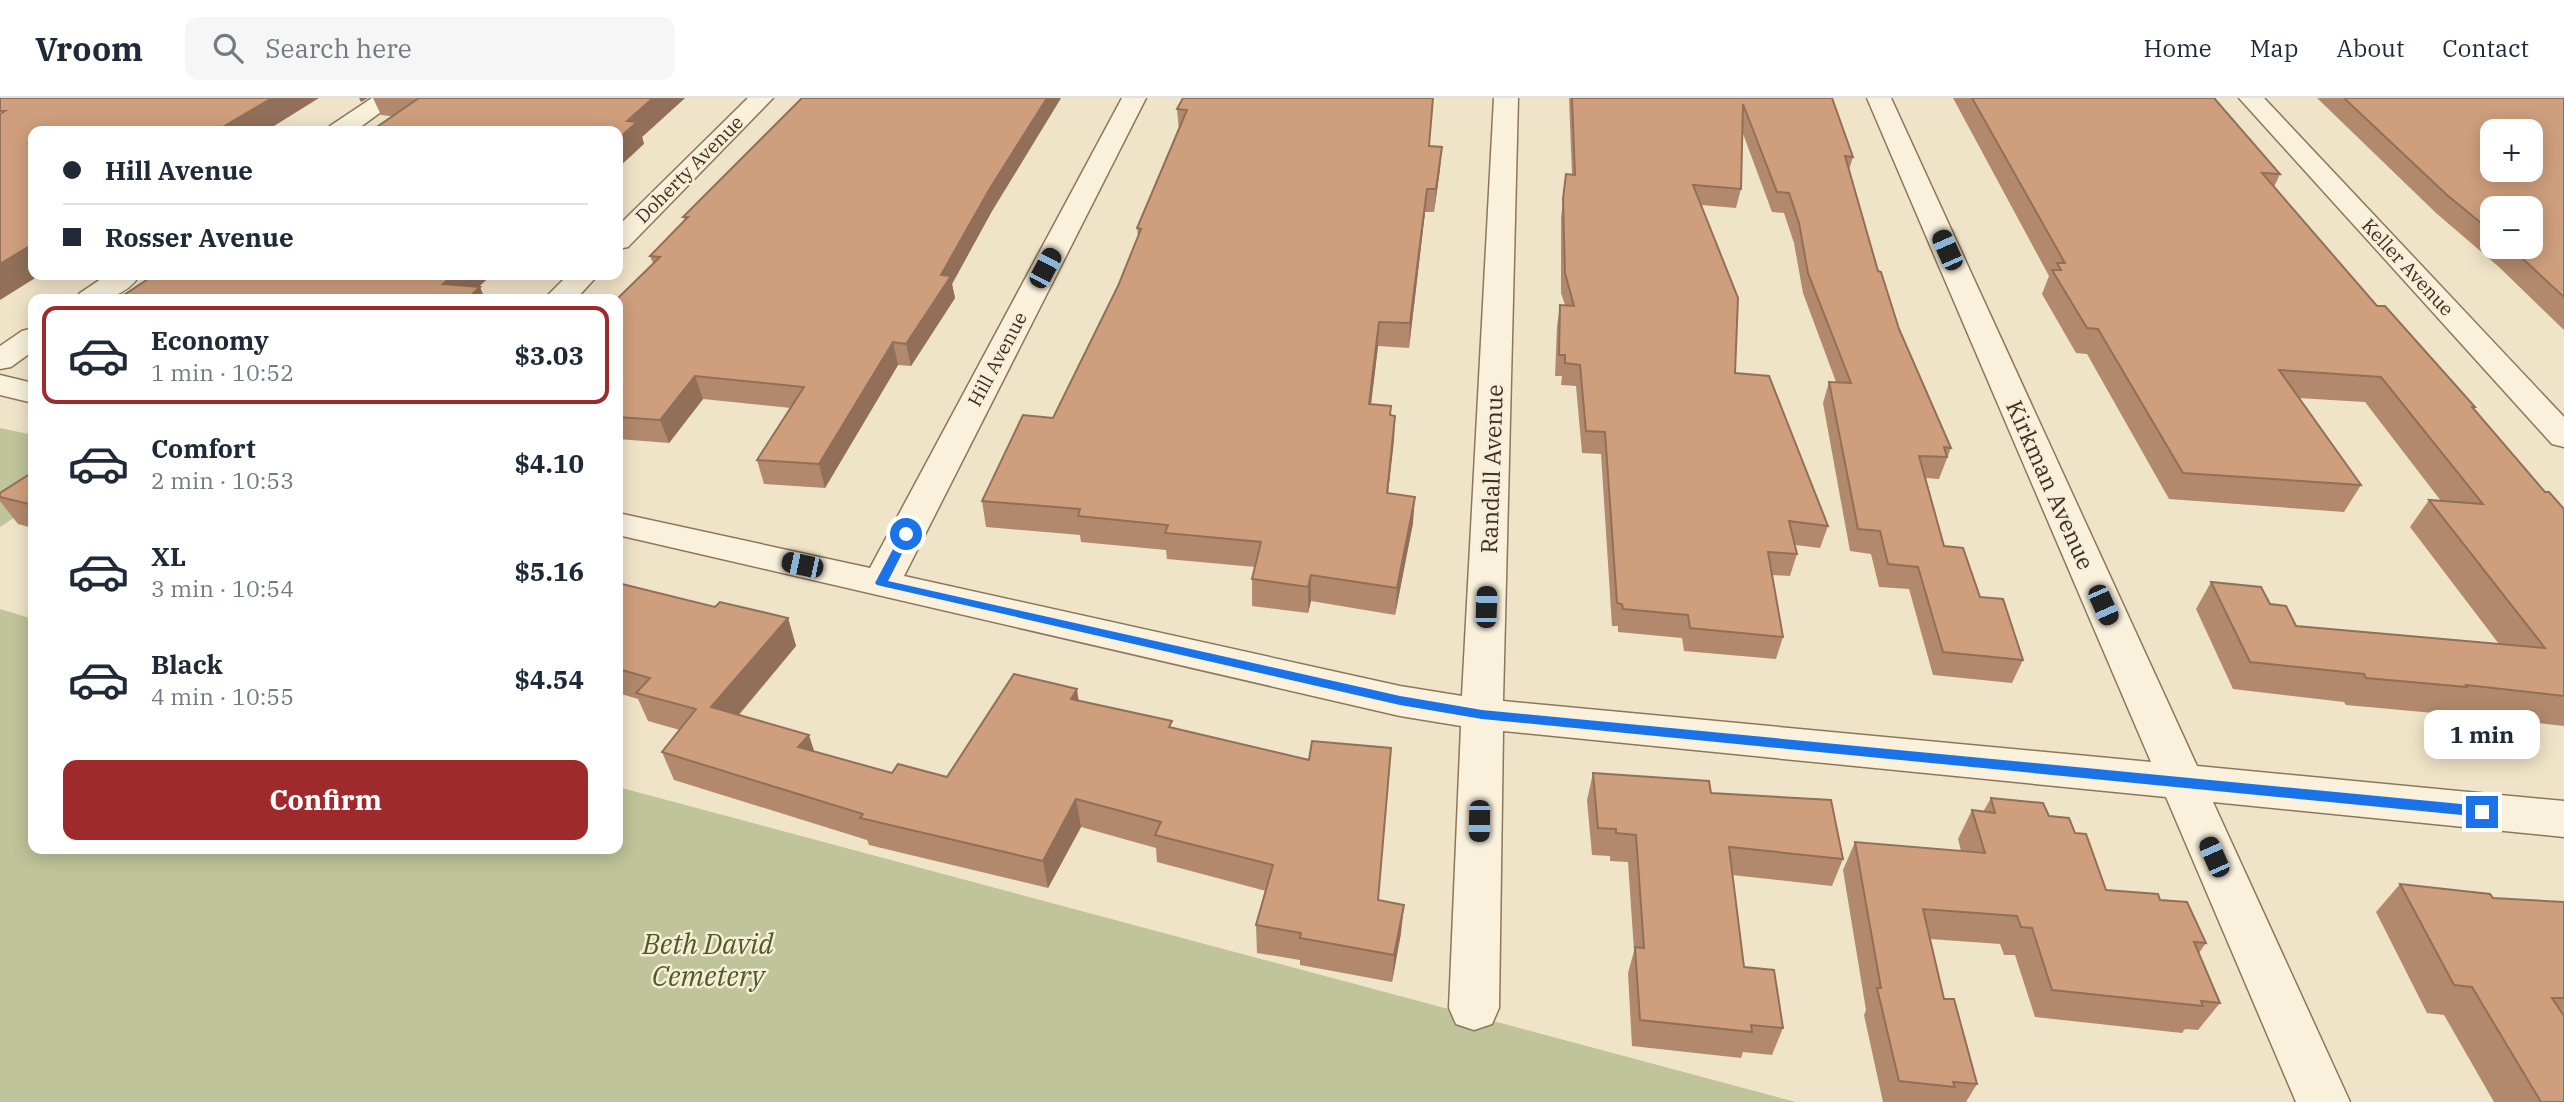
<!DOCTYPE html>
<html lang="en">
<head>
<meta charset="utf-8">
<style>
	:root { --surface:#fff; --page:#f6f6f7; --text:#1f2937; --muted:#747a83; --line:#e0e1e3; --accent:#9e2a2b }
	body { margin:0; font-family:"IBM Plex Serif",serif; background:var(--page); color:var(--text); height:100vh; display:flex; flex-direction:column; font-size:26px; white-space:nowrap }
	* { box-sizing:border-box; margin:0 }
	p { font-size:23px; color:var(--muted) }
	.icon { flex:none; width:38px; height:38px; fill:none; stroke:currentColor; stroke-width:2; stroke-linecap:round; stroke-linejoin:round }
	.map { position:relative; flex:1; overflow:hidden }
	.drawer { position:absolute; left:28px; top:196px; width:595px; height:560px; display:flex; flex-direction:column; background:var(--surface); border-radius:14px; box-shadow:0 4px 18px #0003 }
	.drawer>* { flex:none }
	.banner { position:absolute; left:28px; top:28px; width:595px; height:154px; border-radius:14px; box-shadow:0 4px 18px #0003; display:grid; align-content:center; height:154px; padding:0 35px; background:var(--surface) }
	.fabs { position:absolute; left:2480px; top:21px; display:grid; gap:14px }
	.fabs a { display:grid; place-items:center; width:63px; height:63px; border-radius:14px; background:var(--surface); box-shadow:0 4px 18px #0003; font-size:35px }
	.end { position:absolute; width:32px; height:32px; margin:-16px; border:9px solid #1a73e8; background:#fff; box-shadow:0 0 0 4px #fff }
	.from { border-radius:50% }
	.bubble { position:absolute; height:49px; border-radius:14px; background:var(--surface); box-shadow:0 4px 18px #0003; font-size:23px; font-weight:700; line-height:49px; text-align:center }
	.car { position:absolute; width:21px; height:42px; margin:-21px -10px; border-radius:9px; box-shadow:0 0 5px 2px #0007; background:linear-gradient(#222 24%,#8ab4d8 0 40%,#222 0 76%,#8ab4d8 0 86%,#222 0) }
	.banner b { display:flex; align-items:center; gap:24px; height:66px; font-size:26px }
	.banner b+b { border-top:2px solid var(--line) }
	.banner i { width:18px; height:18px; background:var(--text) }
	ul { padding:12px 0 0; list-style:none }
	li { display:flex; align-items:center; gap:21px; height:98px; margin:0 14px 10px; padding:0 21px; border:4px solid transparent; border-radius:14px }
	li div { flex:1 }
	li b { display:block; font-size:26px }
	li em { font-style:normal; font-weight:700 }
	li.on { border-color:var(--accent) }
	li>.icon { width:63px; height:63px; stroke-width:1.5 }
	.action { display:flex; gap:14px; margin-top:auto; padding:14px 35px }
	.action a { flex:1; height:80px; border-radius:14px; background:var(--accent); color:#fff; font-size:28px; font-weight:700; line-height:80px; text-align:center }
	header { display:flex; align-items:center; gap:42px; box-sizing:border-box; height:98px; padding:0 35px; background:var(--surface); border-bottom:2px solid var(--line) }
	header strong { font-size:33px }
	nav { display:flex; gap:38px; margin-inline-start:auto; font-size:24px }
	.search { width:490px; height:63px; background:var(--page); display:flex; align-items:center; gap:18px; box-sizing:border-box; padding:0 24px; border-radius:14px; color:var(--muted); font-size:26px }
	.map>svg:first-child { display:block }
	.cemetery { fill:#bfc49a }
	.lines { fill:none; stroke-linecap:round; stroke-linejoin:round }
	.street-casing { stroke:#8d765c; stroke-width:3 }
	.street { fill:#faf1dc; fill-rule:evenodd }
	.wall { fill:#b2896c; fill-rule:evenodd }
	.shaded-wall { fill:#916f58 }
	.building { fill:#cf9f7d; stroke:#916f58; stroke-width:2; fill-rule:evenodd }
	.route { fill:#1a73e8 }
	.labels { text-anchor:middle; stroke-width:5; stroke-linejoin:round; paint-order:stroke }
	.far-street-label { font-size:19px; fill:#3d2e20; stroke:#f7eed8 }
	.street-label { font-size:23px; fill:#3d2e20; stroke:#f7eed8 }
	.near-park-label { font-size:28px; font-style:italic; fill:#4d5a26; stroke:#f7eed8 }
</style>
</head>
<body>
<header>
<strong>Vroom</strong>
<div class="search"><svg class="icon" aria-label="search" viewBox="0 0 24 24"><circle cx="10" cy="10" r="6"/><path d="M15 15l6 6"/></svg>Search here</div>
<nav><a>Home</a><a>Map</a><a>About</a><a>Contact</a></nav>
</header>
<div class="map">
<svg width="2564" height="1004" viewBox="0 0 2564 1004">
	<rect width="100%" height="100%" fill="#f0e4c8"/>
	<g class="cemetery">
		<polygon points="0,330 33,337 33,407 0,429"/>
		<polygon points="0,511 33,521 33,751 618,751 618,689 1796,1004 0,1004"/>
	</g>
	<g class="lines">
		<g class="street-casing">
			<g id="street">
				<polygon points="372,0 400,0 355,33 327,33 330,28"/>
				<polygon points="748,0 773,0 628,149 618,151 618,128"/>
				<polygon points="1122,0 1146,0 904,478 1400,588 1462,598 1494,0 1518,0 1503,603 2151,664 1867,0 1891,0 2197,668 2564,703 2564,739 2213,704 2350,1004 2296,1004 2166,699 1503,633 1499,910 1492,926 1474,932 1456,926 1449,910 1461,628 1400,618 618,437 618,415 870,470"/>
				<polygon points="2239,0 2264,0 2564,319 2564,349 2552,346"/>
				<path d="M107 177H140C123 202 102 201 75 201L80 195Z"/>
				<polygon points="568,177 598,177 576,201 544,201"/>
				<polygon points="33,230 33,253 11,269 0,271 0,248 22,233"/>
				<polygon points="0,277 33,285 33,305 0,297"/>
			</g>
		</g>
		<use href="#street" class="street"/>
	</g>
	<g class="wall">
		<polygon points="373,0 685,0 642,39 644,46 381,17"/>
		<polygon points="802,0 1061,0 992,113 952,186 955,200 911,268 898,267 825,390 764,386 757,362 791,310 703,301 669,345 618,341 618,201 653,165 650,158 685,123 683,119"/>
		<polygon points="1183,0 1430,48 1440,71 1434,114 1425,114 1409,250 1378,248 1371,306 1391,308 1391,318 1395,318 1388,396 1413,425 1395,517 1311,503 1308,515 1252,508 1252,481 1255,469 1167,461 1166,452 1081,444 1080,437 986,429 982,403 1053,320 1118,188 1138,139 1137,130 1179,33 1177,11"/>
		<polygon points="1569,0 1832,0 1853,59 1849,72 1878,173 1899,231 1951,350 1939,381 1926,380 1944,448 1980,499 2023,562 2012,585 1933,577 1909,491 1879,489 1871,456 1850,453 1823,305 1829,284 1836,284 1803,195 1794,145 1784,115 1772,114 1742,33 1741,91 1736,110 1701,107 1735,275 1828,428 1820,450 1795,447 1797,456 1790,478 1772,477 1783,539 1776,561 1684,553 1682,540 1618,534 1618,528 1612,528 1601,356 1582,355 1576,288 1561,287 1562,278 1555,278 1557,228 1560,207 1565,207 1561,195 1561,120 1566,76 1572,77"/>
		<polygon points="1953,0 2214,0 2280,76 2274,89 2377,208 2475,309 2474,312 2545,394 2564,411 2564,628 2446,615 2445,616 2346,607 2344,604 2233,591 2196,511 2211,484 2270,506 2296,528 2499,546 2410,429 2429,402 2441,403 2365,304 2298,300 2361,387 2344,414 2169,401 2087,256 2076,255 2042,196 2049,178"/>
		<path d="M2317 0H2564V232L2499 169 2436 115ZM2492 110 2530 149H2492Z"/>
		<polygon points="33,374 33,430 18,426 0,403 0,395"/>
		<polygon points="618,485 715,509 788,520 796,548 739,617 814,654 892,675 947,679 1079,603 1172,630 1378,802 1401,835 1392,884 1300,867 1300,862 1257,855 1256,827 1266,793 1157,764 1156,750 1081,729 1048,790 869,747 867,742 674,682 662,654 680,632 648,623 638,601 618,595"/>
		<polygon points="1593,675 1711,695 1843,761 1832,788 1732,777 1744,869 1783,930 1772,957 1743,954 1741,960 1632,948 1628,875 1634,853 1628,764 1610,763 1610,758 1592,757 1587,702"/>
		<polygon points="1991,700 2049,718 2075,735 2106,792 2160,802 2206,845 2199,855 2220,905 2198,932 2185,931 2182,935 2035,919 2015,857 2004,857 2000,846 1930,841 1944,901 1977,986 1966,1004 1883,1004 1864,917 1866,912 1843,772 1855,744 1961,753 1958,741 1972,712 1983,714"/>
		<polygon points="2400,786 2493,800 2564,804 2564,1004 2494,1004 2444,917 2427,915 2376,814"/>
	</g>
	<g class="shaded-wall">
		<polygon points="272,0 319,0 266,33 216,33"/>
		<polygon points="359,0 368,0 361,4"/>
		<polygon points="653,0 685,0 642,39 644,46 618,70 618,41 627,23"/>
		<polygon points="1047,0 1061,0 992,113 952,186 955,200 911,268 906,246 941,177 989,92"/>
		<polygon points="1442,49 1440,71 1434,114 1436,91"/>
		<polygon points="1427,91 1425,114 1409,250 1410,225"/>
		<polygon points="33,146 33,177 40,177 0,202 0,166"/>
		<polygon points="453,177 492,177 465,201 443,186"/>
		<polygon points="480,189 485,201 467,201"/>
		<polygon points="1379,224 1378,248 1368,331 1369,306"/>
		<polygon points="893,244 898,267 825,390 819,366"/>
		<polygon points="695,278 703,301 669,345 660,322"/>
		<polygon points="1395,318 1394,343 1385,421 1387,395"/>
		<polygon points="1415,399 1413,425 1395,517 1397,490"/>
		<polygon points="1311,477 1311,503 1308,515 1308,489"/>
		<polygon points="788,520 796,548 722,636 711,609"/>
		<polygon points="1077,591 1081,619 1071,601"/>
		<polygon points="809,637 818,665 798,649"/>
		<polygon points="1076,701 1081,729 1048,790 1043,763"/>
		<polygon points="1404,807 1401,835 1392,884 1394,857"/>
	</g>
	<g class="building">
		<polygon points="0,0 272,0 216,33 33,33 33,146 0,166 0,16 5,13 0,13"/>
		<polygon points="419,0 653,0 627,23 637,24 618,41 618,33 371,33"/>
		<polygon points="802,0 1047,0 989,92 941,177 951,178 906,246 893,244 819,366 757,362 804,289 695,278 660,322 618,319 618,201 617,201 660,159 650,158 688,119 683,119"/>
		<polygon points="1183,0 1433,0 1429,48 1442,49 1436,91 1427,91 1410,225 1379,224 1369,306 1391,308 1390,317 1395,318 1387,395 1415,399 1397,490 1311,477 1308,489 1252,481 1261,444 1165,435 1168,427 1078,418 1080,411 982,403 1023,317 1053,320 1118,188 1141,131 1137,130 1187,12 1177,11"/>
		<polygon points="1572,0 1832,0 1853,59 1845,58 1878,173 1881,174 1899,231 1951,350 1944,349 1947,359 1919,358 1944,448 1963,450 1980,499 2003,501 2023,562 1943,554 1918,469 1888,466 1880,433 1858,431 1829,284 1851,285 1808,175 1799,125 1789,95 1777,94 1743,6 1741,91 1693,87 1738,200 1735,275 1769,278 1828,428 1789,423 1797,456 1768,454 1783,539 1690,530 1688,517 1623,511 1622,506 1617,505 1605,334 1586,333 1580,267 1565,265 1565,257 1559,257 1560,207 1574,208 1565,175 1563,101 1566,76 1575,77"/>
		<polygon points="1972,0 2214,0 2280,76 2262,75 2377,208 2385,208 2475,309 2472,309 2545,394 2549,394 2564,411 2564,598 2466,587 2467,589 2366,580 2364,576 2250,564 2211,484 2261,489 2270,506 2286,508 2296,528 2545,550 2429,402 2483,406 2381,279 2279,272 2361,387 2183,375 2098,231 2087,230 2052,172 2061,172 2057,165 2065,165"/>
		<path d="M2344 0H2564V199L2510 149H2530V110H2492V134L2447 97ZM2492 33H2530V72H2492Z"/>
		<polygon points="154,177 453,177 443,186 480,189 467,201 118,201"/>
		<polygon points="33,374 33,407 0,399 0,395"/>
		<polygon points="618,485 715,509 720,504 788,520 711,609 809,637 798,649 892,675 898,666 947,679 1014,576 1077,591 1071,601 1172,623 1169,629 1309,662 1312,643 1391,650 1378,802 1404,807 1394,857 1300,840 1301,835 1256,827 1273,767 1155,737 1161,724 1076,701 1043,763 860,720 863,716 662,654 696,611 636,595 650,580 618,571"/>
		<polygon points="1593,675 1709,683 1711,695 1831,702 1843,761 1729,749 1744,869 1774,872 1783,930 1751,927 1752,934 1640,922 1635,849 1644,850 1636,737 1616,735 1616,731 1598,730"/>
		<polygon points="1991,700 2043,705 2049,718 2069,720 2075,735 2086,736 2106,792 2158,796 2160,802 2187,804 2206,845 2194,844 2220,905 2201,903 2203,908 2052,892 2032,830 2021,829 2017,818 1923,811 1944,901 1954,901 1977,986 1953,984 1955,989 1899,983 1877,890 1881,890 1855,744 1985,755 1972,712 1995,715"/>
		<polygon points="2400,786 2490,796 2493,800 2564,804 2564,900 2552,900 2564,918 2564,1004 2541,1004 2472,889 2454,887"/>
	</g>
	<polygon class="route" points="906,433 912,436 888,483 1400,598 1482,612 2482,708 2489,714 2482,719 1482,621 1400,607 877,487 875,485 901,436"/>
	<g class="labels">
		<g class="far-street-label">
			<text transform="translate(689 71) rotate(-45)" y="7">Doherty Avenue</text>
			<text transform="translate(2408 169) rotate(47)" y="7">Keller Avenue</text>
			<text transform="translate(997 261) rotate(-62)" y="7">Hill Avenue</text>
		</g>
		<g class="street-label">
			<text transform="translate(1492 371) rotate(-88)" y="8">Randall Avenue</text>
			<text transform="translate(2050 387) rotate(66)" y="8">Kirkman Avenue</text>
		</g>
		<g class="near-park-label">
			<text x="708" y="856">Beth David<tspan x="708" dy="32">Cemetery</tspan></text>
		</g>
	</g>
</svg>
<div class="fabs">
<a>+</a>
<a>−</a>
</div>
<i class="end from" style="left:906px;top:436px"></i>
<i class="end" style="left:2482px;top:714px"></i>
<div class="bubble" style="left:2424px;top:612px;width:116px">1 min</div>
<i class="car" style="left:1947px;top:152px;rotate:336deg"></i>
<i class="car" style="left:1045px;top:170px;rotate:28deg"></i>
<i class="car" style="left:802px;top:467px;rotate:282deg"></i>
<i class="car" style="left:2103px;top:507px;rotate:156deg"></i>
<i class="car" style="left:1486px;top:509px;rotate:2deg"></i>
<i class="car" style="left:1479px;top:723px;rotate:181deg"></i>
<i class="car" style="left:2214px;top:759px;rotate:336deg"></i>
<div class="banner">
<b><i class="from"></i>Hill Avenue</b>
<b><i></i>Rosser Avenue</b>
</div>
<section class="drawer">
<ul>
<li class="on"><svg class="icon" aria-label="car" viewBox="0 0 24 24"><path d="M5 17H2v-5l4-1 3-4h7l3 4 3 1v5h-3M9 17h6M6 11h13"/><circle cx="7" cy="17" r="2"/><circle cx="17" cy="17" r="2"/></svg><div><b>Economy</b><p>1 min · 10:52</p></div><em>$3.03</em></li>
<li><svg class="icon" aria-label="car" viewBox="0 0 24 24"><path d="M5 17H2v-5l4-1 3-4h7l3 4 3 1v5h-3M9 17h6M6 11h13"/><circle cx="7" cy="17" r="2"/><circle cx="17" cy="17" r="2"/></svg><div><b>Comfort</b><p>2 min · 10:53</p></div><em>$4.10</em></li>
<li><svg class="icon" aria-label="car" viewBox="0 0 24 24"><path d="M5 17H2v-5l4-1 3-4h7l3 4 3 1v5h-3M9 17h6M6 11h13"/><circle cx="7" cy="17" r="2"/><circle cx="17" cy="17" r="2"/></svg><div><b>XL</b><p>3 min · 10:54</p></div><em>$5.16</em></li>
<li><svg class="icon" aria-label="car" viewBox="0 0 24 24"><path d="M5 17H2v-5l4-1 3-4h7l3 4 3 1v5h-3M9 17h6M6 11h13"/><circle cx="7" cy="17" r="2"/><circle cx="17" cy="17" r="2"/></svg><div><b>Black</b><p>4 min · 10:55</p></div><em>$4.54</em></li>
</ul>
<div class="action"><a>Confirm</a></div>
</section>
</div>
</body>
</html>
